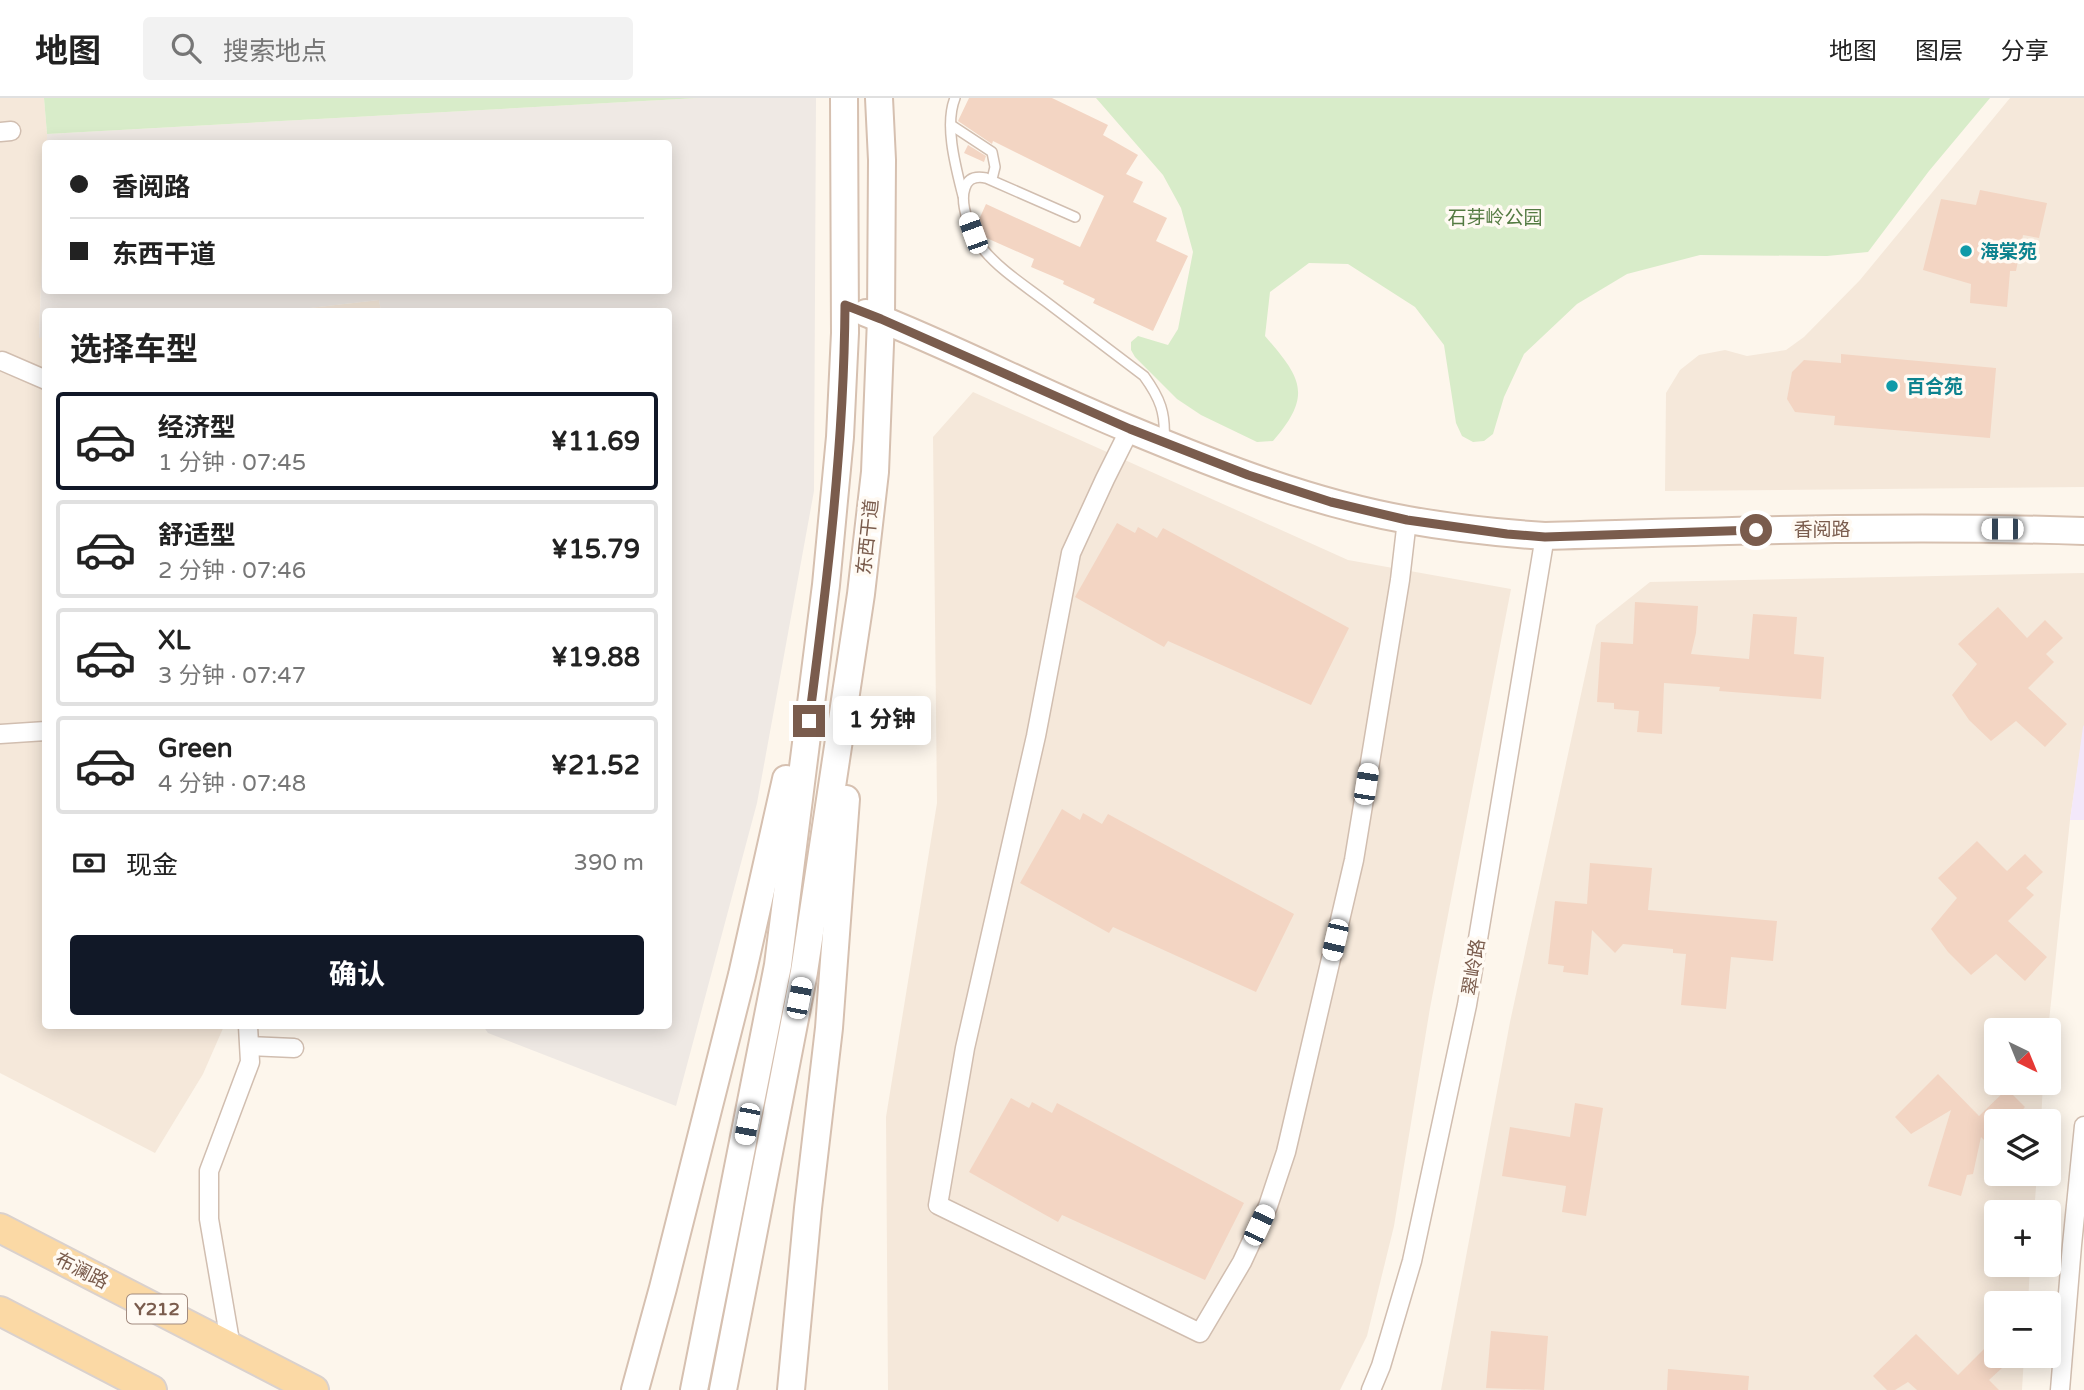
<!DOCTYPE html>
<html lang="zh">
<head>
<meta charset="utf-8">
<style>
	:root { --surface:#fff; --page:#f2f2f2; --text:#222; --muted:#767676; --line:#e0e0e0; --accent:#111827 }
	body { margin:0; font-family:"Varela Round","Noto Sans SC",sans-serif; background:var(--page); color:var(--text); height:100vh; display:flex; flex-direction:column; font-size:26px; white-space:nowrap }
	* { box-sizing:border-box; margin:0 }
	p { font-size:23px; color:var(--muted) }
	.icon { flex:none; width:38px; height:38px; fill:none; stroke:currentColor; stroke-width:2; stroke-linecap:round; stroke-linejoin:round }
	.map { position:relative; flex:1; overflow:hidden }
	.side { position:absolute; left:42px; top:210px; width:630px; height:721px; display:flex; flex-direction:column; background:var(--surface); border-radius:7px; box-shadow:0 4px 18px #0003 }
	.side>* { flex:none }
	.hud { position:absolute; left:42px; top:42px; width:630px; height:154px; border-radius:7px; box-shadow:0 4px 18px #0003; display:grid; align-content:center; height:154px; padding:0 28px; background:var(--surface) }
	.needle { width:46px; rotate:137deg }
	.tools { position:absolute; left:1984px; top:920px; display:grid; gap:14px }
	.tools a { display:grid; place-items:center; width:77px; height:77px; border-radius:7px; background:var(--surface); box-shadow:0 4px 18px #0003; font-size:35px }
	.end { position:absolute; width:32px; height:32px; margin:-16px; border:9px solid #7a5c4d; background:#fff; box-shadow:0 0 0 4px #fff }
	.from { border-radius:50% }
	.bubble { position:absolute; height:49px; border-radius:7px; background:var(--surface); box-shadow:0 4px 18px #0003; font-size:23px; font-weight:700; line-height:49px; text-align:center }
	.car { position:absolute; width:21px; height:42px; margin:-21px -10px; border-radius:9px; box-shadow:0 0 5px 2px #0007; background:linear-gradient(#fff 24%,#345 0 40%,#fff 0 76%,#345 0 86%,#fff 0) }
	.hud b { display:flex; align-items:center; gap:24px; height:66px; font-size:26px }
	.hud b+b { border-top:2px solid var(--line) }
	.hud i { width:18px; height:18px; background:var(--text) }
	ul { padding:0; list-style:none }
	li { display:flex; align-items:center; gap:21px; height:98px; margin:0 14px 10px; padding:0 14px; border:4px solid var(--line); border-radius:7px }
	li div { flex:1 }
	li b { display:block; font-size:26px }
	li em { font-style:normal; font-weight:700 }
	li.on { border-color:var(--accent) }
	li>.icon { width:63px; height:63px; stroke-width:1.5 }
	h2 { padding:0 28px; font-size:32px; line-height:84px }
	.pay { display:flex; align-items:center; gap:18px; height:77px; padding:0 28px; font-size:26px }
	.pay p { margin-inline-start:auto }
	.button { display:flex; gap:14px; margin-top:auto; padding:14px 28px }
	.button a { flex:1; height:80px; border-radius:7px; background:var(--accent); color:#fff; font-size:28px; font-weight:700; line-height:80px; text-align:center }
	header { display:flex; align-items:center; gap:42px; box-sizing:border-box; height:98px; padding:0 35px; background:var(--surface); border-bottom:2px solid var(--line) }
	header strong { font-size:33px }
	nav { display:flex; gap:38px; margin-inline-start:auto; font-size:24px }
	.search { width:490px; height:63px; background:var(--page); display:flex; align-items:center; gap:18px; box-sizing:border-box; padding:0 24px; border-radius:7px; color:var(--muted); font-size:26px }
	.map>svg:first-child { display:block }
	.residential { fill:#f5e8da }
	.industrial { fill:#efe9e4 }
	.education { fill:#f3e8fa }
	.green { fill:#d8ecc9 }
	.building { fill:#f3d5c3 }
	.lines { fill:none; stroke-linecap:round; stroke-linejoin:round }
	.lane-casing { stroke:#d1beb0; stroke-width:12 }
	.street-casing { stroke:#d1beb0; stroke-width:21 }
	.secondary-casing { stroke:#d6c0b0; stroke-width:30 }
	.primary-casing { stroke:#dad1cd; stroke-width:32 }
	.lane { stroke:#fff; stroke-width:9 }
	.street { stroke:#fff; stroke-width:18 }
	.secondary { stroke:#fff; stroke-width:26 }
	.primary { stroke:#fbd9a5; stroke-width:28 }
	.route { stroke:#7a5c4d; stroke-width:9 }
	.culture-dot { fill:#0f9aa8; stroke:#fffaf3; stroke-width:2.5 }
	.labels { text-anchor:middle; stroke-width:7; stroke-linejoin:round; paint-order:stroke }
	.shield { fill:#fffaf3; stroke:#a28b7f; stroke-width:2 }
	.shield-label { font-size:18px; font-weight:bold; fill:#7a5c4d }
	.park-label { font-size:19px; fill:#537a41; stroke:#fffaf3 }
	.culture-label { font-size:19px; font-weight:bold; fill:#0d838f; stroke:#fffaf3; text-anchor:start }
	.street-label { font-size:19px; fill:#7a5c4d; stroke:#fffaf3 }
</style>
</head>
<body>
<header>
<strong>地图</strong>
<div class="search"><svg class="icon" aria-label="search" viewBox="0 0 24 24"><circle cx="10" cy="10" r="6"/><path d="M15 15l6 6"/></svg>搜索地点</div>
<nav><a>地图</a><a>图层</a><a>分享</a></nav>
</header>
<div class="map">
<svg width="2084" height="1292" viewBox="0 0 2084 1292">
	<rect width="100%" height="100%" fill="#fdf6ec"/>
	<g class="residential">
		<polygon points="0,0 44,0 47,36 47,45 46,46 39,239 46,239 46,928 224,928 203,976 155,1055 0,975"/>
		<polygon points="2010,0 2084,0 2084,389 1665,393 1666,295 1680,272 1699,257 1725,252 1747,258 1786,252 1804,239 1860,182"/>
		<polygon points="379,202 381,213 275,214"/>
		<polygon points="973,294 1348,462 1511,491 1430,910 1394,1128 1367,1238 1340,1292 888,1292 886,1019 937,705 933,339"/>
		<polygon points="2084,475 2084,627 2070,722 2048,933 1997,933 1997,985 2043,985 2041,1024 1997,1024 1997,1076 2037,1076 2034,1115 1997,1115 1997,1167 2030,1167 2028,1206 1997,1206 1997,1258 2024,1258 2022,1292 1441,1292 1510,924 1596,527 1650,484"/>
	</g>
	<polygon class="industrial" points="698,0 816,0 814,393 757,705 676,1008 488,935 483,928 668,928 668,214 381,214 379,202 275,214 46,214 45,239 39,240 45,83 46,192 668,192 668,46 47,46 47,36"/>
	<polygon class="education" points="2084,627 2084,722 2070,722 2083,629"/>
	<g class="green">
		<polygon points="44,0 698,0 47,36"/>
		<path d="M1096 0H1990L1929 73 1868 154 1827 158 1700 157 1627 176 1577 206 1524 256 1504 299 1493 336 1484 343 1473 344 1462 338 1456 325 1444 247 1415 209 1348 166 1309 165 1270 194 1265 238C1300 279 1314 296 1273 343L1257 344 1201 317 1177 301 1135 259 1131 252V244L1138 238 1168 247 1178 231 1193 154 1181 110 1163 77Z"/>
	</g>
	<g class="building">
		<polygon points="969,0 1052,0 1108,27 1103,37 1138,57 1126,76 1143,84 1133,104 1167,120 1156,143 1188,158 1153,233 1093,205 1095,201 1063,186 1064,183 1031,169 1034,161 982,138 977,126 986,106 1080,149 1104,98 993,43 992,46 958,23"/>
		<polygon points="968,47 986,58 984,64 964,55"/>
		<polygon points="1980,92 2047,105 2039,140 2023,137 2016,173 2010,173 2007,209 1970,205 1971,186 1923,172 1941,101 1976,107"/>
		<polygon points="1841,256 1996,270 1990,340 1834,327 1835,318 1795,314 1787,301 1792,274 1804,262 1841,265"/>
		<polygon points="1117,425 1135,435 1138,429 1157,440 1163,430 1349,530 1311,607 1168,543 1164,549 1075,499"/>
		<polygon points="1635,504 1698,508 1696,535 1691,556 1749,561 1753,516 1797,519 1794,556 1824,559 1821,601 1719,593 1720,589 1664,585 1662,636 1637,634 1639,613 1614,611 1614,605 1597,604 1601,544 1633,546"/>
		<polygon points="1998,509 2027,540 2045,522 2063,540 2046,556 2054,564 2028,590 2067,626 2045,649 2016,623 1991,643 1969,622 1952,597 1977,566 1958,546"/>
		<polygon points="1062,711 1080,722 1083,715 1102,726 1108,716 1294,816 1256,894 1113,829 1109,835 1020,785"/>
		<polygon points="1977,743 2007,773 2025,756 2043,774 2026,790 2034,797 2008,823 2047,859 2025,883 1996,856 1971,877 1948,854 1931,831 1957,800 1938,780"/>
		<polygon points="1590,765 1652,770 1648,812 1777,823 1773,863 1731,859 1726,911 1681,907 1686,856 1673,855 1673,851 1623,846 1615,855 1592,832 1588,877 1563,874 1564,868 1548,866 1555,803 1587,806"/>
		<polygon points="1938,976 1979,1018 2007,991 2025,1009 2011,1024 1997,1024 1997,1055 1981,1039 1973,1076 1967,1077 1961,1098 1928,1088 1951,1012 1911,1036 1895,1019"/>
		<polygon points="1011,1000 1029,1010 1032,1004 1052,1015 1057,1005 1244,1105 1205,1182 1062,1117 1058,1124 969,1074"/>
		<polygon points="1575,1005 1603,1010 1586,1118 1562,1114 1566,1088 1502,1078 1510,1029 1570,1039"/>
		<polygon points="1491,1233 1548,1238 1544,1292 1486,1290"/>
		<polygon points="1916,1236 1958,1277 1985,1250 2003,1269 1989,1282 1999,1292 1917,1292 1908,1284 1895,1292 1887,1292 1873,1278"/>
		<polygon points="1668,1271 1749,1278 1748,1292 1667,1292"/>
	</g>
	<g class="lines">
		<g class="lane-casing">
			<g id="lane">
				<path d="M955 0C944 27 956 70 963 98"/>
				<polyline points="951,27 992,54 995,69 992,81"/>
				<path d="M1075 119 986 80C976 78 968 80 965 90 959 107 972 138 983 151 999 171 1024 187 1045 203 1078 228 1111 253 1144 278 1160 300 1166 315 1164 343"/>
			</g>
		</g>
		<g class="street-casing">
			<g id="street">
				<polyline points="0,34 11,33"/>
				<polyline points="2,263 46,282"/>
				<polyline points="1130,331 1105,381 1071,455 1036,638 965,950 938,1107 1200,1235 1242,1164 1268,1108 1286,1054 1354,762 1400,482 1407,422"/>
				<polyline points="0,636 46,633"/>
				<polyline points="250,948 294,950"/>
				<polyline points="231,1249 209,1121 209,1073 250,964 248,928"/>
				<polyline points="1371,1292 1381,1268 1412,1163 1467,907 1545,438"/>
				<polyline points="2060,1292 2072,1147 2084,1028"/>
			</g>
		</g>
		<g class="secondary-casing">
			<g id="secondary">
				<path d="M866 215C956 250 1041 295 1129 331 1218 368 1312 405 1408 422 1453 430 1499 435 1545 438 1725 433 1904 427 2084 433"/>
				<polyline points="635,1292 663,1190 742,877 786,681"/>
				<polyline points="694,1292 778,867 826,487 840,339 845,235 844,0"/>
				<polyline points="723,1292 804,874 861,496 875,374 881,221 882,62 879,0"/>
				<polyline points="791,1292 808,1110 829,930 846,701"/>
			</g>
		</g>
		<g class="primary-casing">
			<g id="primary">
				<polyline points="0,1130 314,1292"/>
				<polyline points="0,1213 152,1292"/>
			</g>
		</g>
		<use href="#lane" class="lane"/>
		<use href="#street" class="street"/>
		<use href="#secondary" class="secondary"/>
		<use href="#primary" class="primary"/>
	</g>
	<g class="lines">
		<path class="route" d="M809 623C827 485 844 347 845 207L881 221 1130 331 1248 377 1331 404 1407 422 1507 436 1545 439 1756 432"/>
	</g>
	<g class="culture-dot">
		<circle cx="1966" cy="153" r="7"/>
		<circle cx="1892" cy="288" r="7"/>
	</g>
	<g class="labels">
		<rect class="shield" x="127" y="1196.5" width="60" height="29" rx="5"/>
		<g class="shield-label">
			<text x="157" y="1217">Y212</text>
		</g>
		<g class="park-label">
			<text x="1495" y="126">石芽岭公园</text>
		</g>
		<g class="culture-label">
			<text x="1980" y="160">海棠苑</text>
			<text x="1906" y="295">百合苑</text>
		</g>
		<g class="street-label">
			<text x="1822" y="438">香阅路</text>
			<text transform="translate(867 439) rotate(-84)" y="7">东西干道</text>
			<text transform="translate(1473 869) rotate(-81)" y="7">翠岭路</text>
			<text transform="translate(82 1172) rotate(27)" y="7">布澜路</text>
		</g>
	</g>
</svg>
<div class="tools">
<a><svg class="needle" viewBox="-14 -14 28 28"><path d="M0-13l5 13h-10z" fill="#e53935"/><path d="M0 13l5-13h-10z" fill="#767676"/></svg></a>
<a><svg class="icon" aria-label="layers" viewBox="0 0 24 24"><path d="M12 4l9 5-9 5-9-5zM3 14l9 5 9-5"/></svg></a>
<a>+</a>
<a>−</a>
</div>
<i class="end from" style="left:1756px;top:432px"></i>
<i class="end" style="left:809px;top:623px"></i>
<div class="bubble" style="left:833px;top:598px;width:98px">1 分钟</div>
<i class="car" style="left:973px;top:135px;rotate:340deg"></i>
<i class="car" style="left:2002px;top:431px;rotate:270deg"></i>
<i class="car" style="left:1366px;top:686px;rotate:9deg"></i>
<i class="car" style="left:1335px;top:842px;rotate:193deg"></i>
<i class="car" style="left:799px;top:900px;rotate:11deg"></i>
<i class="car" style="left:747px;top:1026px;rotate:191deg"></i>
<i class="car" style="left:1259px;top:1127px;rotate:25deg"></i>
<div class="hud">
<b><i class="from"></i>香阅路</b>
<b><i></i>东西干道</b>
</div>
<section class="side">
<h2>选择车型</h2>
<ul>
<li class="on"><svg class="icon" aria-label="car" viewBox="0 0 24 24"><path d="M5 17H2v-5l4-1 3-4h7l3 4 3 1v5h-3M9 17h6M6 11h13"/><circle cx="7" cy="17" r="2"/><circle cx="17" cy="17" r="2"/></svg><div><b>经济型</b><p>1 分钟 · 07:45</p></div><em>¥11.69</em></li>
<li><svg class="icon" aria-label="car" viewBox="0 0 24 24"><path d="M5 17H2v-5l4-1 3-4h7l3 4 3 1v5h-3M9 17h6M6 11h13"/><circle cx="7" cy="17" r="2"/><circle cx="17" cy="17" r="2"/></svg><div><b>舒适型</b><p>2 分钟 · 07:46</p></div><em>¥15.79</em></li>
<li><svg class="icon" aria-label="car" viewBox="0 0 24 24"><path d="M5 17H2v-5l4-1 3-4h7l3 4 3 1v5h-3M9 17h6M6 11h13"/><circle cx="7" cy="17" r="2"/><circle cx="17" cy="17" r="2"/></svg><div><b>XL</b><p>3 分钟 · 07:47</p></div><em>¥19.88</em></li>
<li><svg class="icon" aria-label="car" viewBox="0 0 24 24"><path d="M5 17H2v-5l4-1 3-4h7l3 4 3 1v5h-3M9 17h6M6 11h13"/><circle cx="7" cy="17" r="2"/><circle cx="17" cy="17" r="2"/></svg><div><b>Green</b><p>4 分钟 · 07:48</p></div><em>¥21.52</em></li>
</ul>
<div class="pay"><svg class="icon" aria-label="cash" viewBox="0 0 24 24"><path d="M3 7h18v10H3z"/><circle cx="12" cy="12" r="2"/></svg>现金<p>390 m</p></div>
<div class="button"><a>确认</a></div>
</section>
</div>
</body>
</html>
